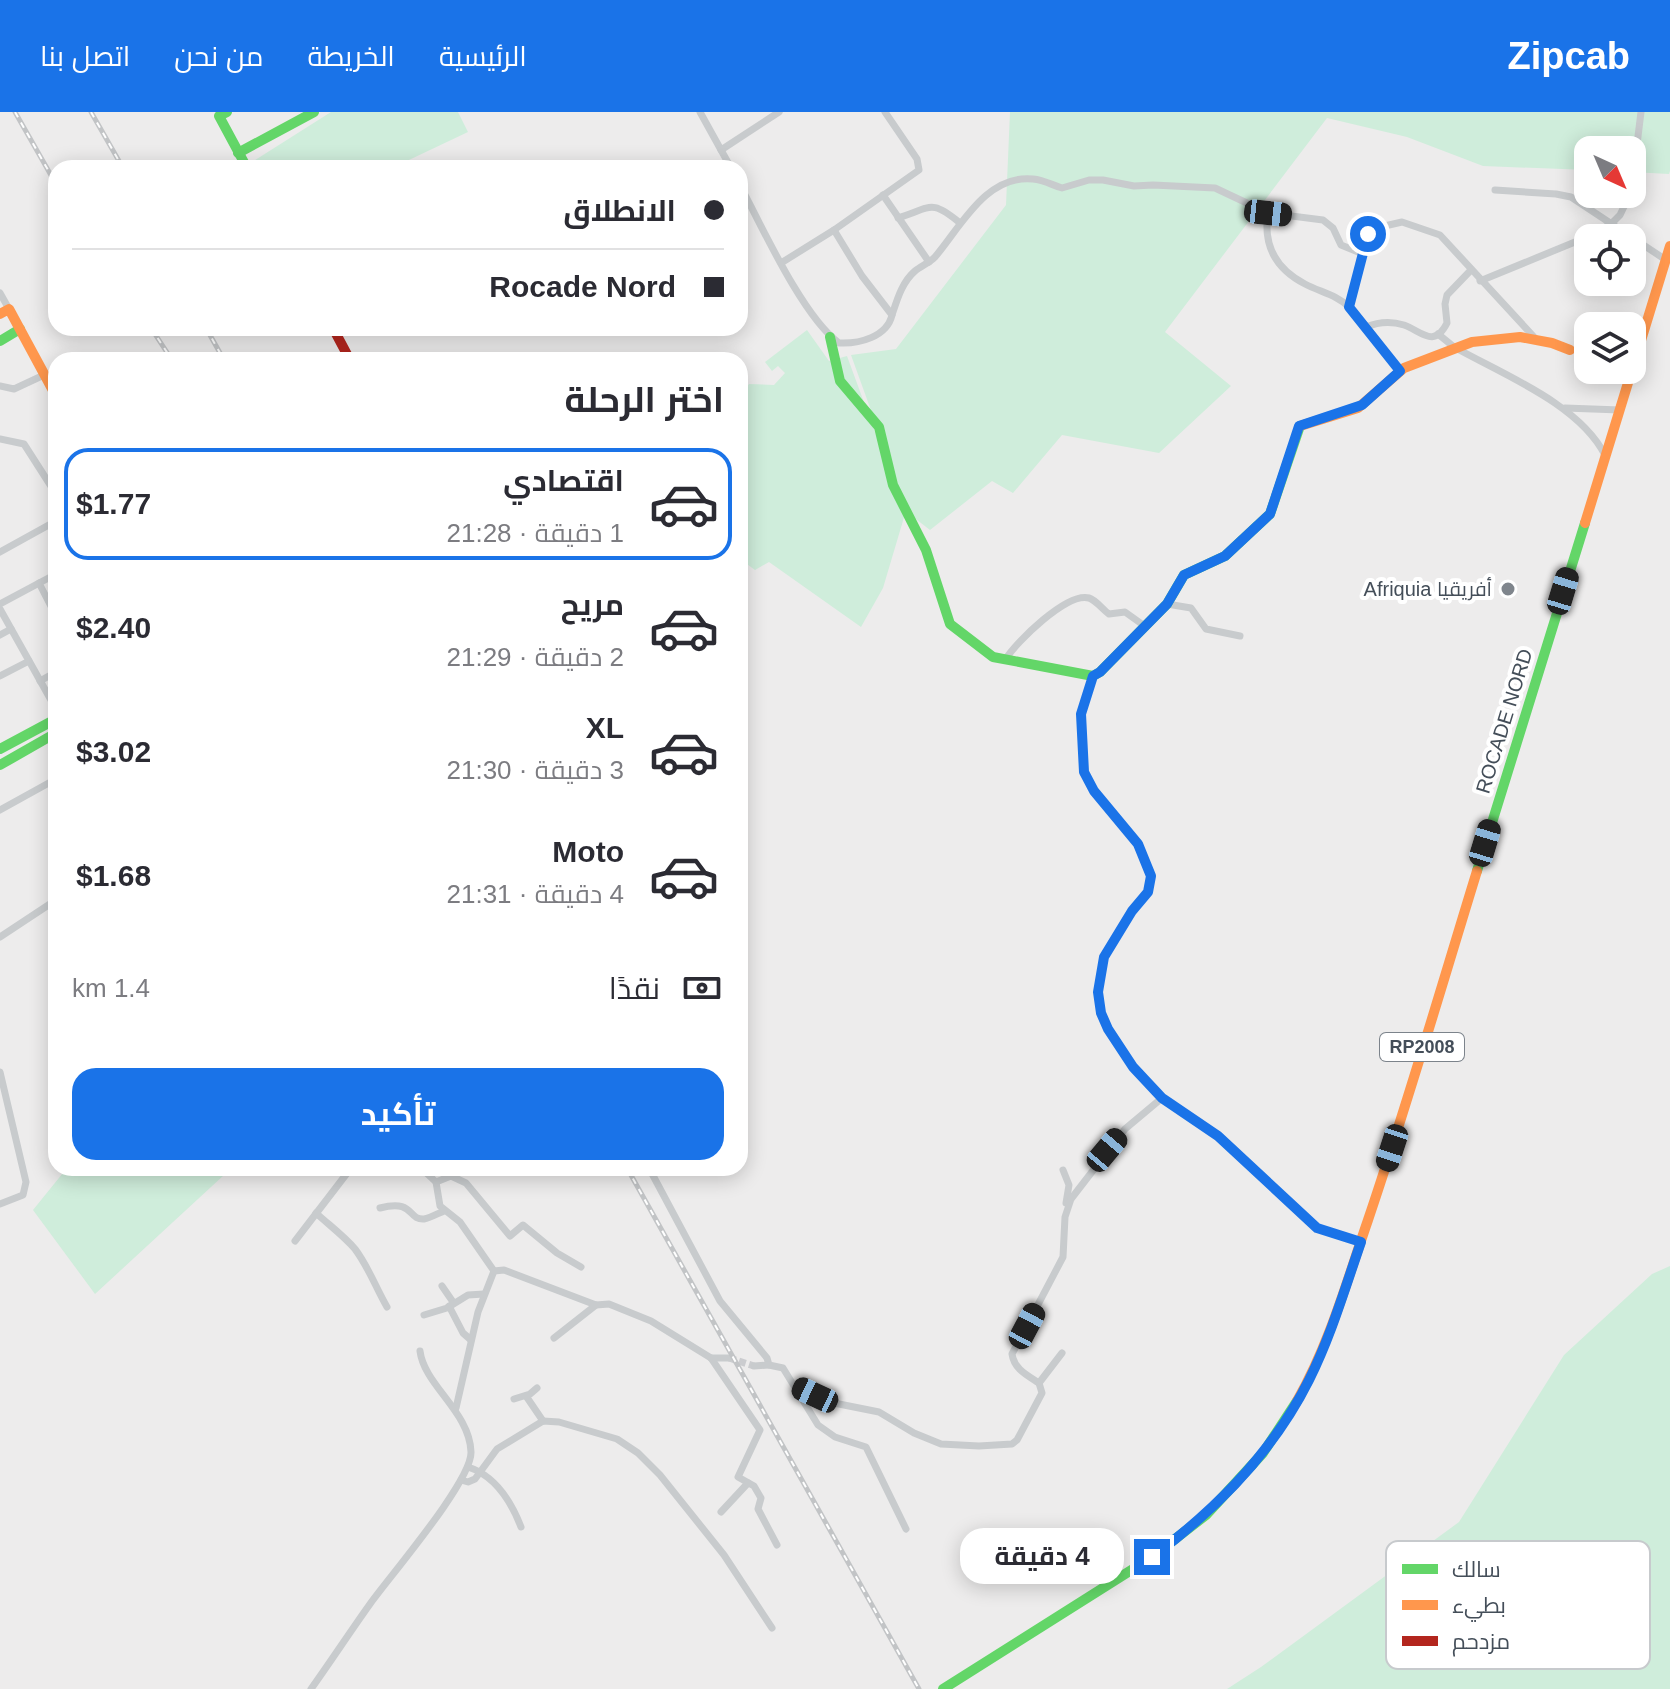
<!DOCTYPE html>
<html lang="ar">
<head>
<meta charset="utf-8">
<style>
	:root { --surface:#fff; --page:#f7f7f7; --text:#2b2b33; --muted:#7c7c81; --line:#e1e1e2; --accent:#1a73e8 }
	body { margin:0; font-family:Helvetica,Cairo,sans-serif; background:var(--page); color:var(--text); direction:rtl; height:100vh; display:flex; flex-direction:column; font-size:30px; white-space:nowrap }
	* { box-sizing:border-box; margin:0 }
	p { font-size:26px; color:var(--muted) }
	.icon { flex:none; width:44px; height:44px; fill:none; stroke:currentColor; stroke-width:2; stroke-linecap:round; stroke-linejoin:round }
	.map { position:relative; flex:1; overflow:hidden; direction:ltr }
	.details { position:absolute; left:48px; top:240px; width:700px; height:824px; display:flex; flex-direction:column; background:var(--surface); border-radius:24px; box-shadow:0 4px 20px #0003; direction:rtl }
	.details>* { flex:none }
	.hud { position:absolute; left:48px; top:48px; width:700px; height:176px; border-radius:24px; box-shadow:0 4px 20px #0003; direction:rtl; display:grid; align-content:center; height:176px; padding:0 24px; background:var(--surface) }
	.needle { width:52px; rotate:136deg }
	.controls { position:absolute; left:1574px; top:24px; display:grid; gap:16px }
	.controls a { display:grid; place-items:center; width:72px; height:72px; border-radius:16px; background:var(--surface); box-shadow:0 4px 20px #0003; font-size:40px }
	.end { position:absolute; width:36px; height:36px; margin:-18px; border:10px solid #1a73e8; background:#fff; box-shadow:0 0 0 4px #fff }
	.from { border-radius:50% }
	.bubble { position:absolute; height:56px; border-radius:24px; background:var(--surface); box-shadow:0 4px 20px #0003; font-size:26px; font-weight:700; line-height:56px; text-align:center; direction:rtl }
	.car { position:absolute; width:24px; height:48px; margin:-24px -12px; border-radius:10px; box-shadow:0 0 6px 2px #0007; background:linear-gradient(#222 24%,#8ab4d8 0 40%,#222 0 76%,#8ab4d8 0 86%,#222 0) }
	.hud b { display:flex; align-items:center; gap:28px; height:76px; font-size:30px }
	.hud b+b { border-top:2px solid var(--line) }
	.hud i { width:20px; height:20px; background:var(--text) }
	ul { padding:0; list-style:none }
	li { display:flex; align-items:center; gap:24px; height:112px; margin:0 16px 12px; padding:0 8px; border:4px solid transparent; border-radius:24px }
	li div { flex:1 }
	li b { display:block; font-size:30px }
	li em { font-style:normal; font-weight:700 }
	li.current { border-color:var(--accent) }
	li>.icon { width:72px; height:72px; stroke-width:1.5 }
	h2 { padding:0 24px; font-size:36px; line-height:96px }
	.pay { display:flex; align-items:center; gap:20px; height:88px; padding:0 24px; font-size:30px }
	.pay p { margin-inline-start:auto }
	.button { display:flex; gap:16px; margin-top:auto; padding:16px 24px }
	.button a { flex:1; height:92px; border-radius:24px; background:var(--accent); color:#fff; font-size:32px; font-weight:700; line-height:92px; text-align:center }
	header { display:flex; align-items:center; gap:48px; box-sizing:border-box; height:112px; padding:0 40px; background:var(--accent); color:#fff }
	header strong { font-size:38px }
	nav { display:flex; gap:44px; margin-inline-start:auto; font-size:28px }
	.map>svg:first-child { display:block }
	.green { fill:#cfeddb }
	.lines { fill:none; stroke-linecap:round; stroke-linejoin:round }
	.street-tunnel { stroke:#cbcccf; stroke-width:7; stroke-dasharray:7 3.5; stroke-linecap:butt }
	.street { stroke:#c8cbcd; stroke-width:7 }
	.fast { stroke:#63d668; stroke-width:10 }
	.slow { stroke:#ff974d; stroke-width:10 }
	.jam { stroke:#b3261e; stroke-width:10 }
	.rail-casing { stroke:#c2c4c6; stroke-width:5 }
	.rail { stroke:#fff; stroke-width:2; stroke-dasharray:6; stroke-linecap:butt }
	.route { stroke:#1a73e8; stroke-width:10 }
	.poi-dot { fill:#7f858c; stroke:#fff; stroke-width:3 }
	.labels { text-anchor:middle; stroke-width:8; stroke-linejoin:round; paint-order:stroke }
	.shield { fill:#fff; stroke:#7c838b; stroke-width:2 }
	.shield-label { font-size:18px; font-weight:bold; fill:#444e59 }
	.poi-label { font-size:20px; fill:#444e59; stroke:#fff; text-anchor:end }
	.street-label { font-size:20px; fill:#444e59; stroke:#fff }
	.key { fill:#fff; stroke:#c7cacd; stroke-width:2 }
	.key-label { font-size:22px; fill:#444e59 }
</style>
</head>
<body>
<header>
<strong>Zipcab</strong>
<nav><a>الرئيسية</a><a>الخريطة</a><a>من نحن</a><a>اتصل بنا</a></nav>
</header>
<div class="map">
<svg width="1670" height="1577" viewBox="0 0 1670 1577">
	<rect width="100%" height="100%" fill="#edecec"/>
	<g class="green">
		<polygon points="331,0 458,0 468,20 392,56 256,56 252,50"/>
		<polygon points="1010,0 1670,0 1670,59 1669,62 1632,60 1632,38 1588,38 1588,58 1483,54 1407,25 1327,6 1165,220 1231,274 1159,341 1062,323 1013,381 992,369 930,418 908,401 851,243 896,237 1006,93"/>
		<polygon points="807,218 829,249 847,244 905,402 883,476 861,515 769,450 755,458 740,447 740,285 749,272 774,273 785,261 778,254 772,259 765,250"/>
		<polygon points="67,1056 218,1056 224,1063 95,1182 33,1098"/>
		<polygon points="1670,1154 1670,1577 1227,1577 1261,1555 1459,1410 1564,1243 1652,1162"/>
	</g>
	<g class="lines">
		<polyline class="street-tunnel" points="729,1246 754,1254"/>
		<g class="street">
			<polyline points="700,0 731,56"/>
			<polyline points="721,38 779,0"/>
			<path d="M740 73C762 115 803 205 839 231 859 232 887 225 892 203L862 164 834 118"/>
			<polyline points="1632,73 1641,0"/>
			<polyline points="1495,78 1556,82 1571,85 1666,148"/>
			<polyline points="883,83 929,150"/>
			<path d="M1268 101C1263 133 1276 157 1305 172 1320 180 1337 183 1349 195 1368 214 1383 238 1400 259"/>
			<path d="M898 106C932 95 931 87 960 111"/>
			<polyline points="781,151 834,118 919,58 917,47 885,0"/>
			<polyline points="1480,169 1592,123 1612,111 1620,103 1630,82"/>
			<polyline points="0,181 9,197"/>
			<polyline points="1349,195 1368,122 1376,116 1402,110 1440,123 1535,226"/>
			<path d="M892 203C897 188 902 170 915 159 921 154 929 151 935 145 960 116 986 62 1033 67 1044 68 1052 73 1062 76L1089 68H1103L1134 74 1153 73 1215 76 1268 101 1323 108 1333 116 1341 133 1363 142"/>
			<path d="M1366 215C1378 210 1391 209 1404 213 1421 219 1434 237 1447 211L1445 192 1447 183 1471 158"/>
			<path d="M1438 222 1454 235C1504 263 1579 292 1605 343"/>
			<polyline points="0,274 14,277 44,263"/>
			<polyline points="1565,296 1620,298"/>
			<polyline points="0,327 24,332 56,382"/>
			<polyline points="0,440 56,409"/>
			<polyline points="39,471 56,504"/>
			<polyline points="0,492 56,462"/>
			<polyline points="1167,492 1191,496 1206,517 1240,524"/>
			<polyline points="0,497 56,597"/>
			<polyline points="0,523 11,517"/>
			<path d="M1005 548C1016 530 1067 480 1089 486 1096 488 1103 498 1109 502L1125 500 1146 515"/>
			<polyline points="0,564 29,549"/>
			<polyline points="1093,564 1081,602 1084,660 1094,679 1138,732 1151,764 1148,780 1132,799 1104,845 1098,880 1101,901 1108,917 1133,955 1162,986 1218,1024 1317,1116 1361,1130"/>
			<polyline points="40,569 56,560"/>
			<polyline points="0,698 56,667"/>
			<polyline points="0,825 56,788"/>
			<polyline points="0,960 26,1070 23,1083 0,1092"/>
			<polyline points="421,1056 436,1070 451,1064 466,1071 510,1124 523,1113 557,1141 581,1155"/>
			<polyline points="649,1056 720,1189 767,1246 769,1253 783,1256 818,1313 835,1325 866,1335 906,1417"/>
			<polyline points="1063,1058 1069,1073 1066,1091"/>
			<polyline points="436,1070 440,1094 460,1110 494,1159 478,1200 456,1296"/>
			<path d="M380 1096C415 1087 407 1108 424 1107 430 1106 439 1101 444 1099"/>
			<path d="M316 1101C329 1113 344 1124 355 1137 368 1154 376 1176 387 1195"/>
			<polyline points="295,1129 351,1056"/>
			<polyline points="494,1159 504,1158 596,1193 609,1192 651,1209 711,1246 760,1318 738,1365 754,1374 761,1386 758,1397 777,1433"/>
			<polyline points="442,1174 453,1190"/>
			<polyline points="449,1194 463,1221 471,1228"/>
			<polyline points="424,1203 447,1196 468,1183 484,1182"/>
			<polyline points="554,1226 596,1193"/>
			<polyline points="711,1246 729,1246"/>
			<polyline points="754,1254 769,1253"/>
			<polyline points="1039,1271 1062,1241"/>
			<path d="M797 1275 834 1291 879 1300 914 1321 941 1332 979 1334 1012 1332 1017 1328 1042 1281 1039 1271C1027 1263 1014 1257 1012 1242L1063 1145 1065 1105 1071 1087 1125 1017 1162 986"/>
			<polyline points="526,1284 543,1309"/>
			<polyline points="514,1287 530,1282 537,1276"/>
			<path d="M468 1355C496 1364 511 1389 521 1415"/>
			<polyline points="461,1368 468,1370 475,1367 497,1337 543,1309 559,1310 617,1327 638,1341 660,1363 724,1443 772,1516"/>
			<polyline points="721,1400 748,1371"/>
			<path d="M311 1577C331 1549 350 1520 370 1492 390 1464 472 1369 471 1340 470 1300 424 1273 420 1239"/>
		</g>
		<g class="fast">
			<polyline points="227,0 219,4 247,56"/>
			<polyline points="238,41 314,0"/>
			<polyline points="830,225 840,269 879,315 893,373 926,438 950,512 993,545 1093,564 1100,560 1167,492 1184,463 1225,444 1270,402 1300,314"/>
			<polyline points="0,229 20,217"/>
			<polyline points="0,637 56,607"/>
			<polyline points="0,653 56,621"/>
			<polyline points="1477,759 1585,411"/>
			<polyline points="943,1577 1152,1445 1206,1403 1263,1341 1297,1289"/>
		</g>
		<g class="slow">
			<polyline points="0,202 9,197 56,284"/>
			<polyline points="1300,314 1358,296 1404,256 1472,230 1520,225 1552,231 1570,238"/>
			<polyline points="1585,411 1670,134"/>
			<path d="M1297 1289C1329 1233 1347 1169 1368 1108 1407 993 1441 876 1477 759"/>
		</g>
		<polyline class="jam" points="333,216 350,248"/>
		<g class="rail-casing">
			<g id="rail">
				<polyline points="15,0 56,72"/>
				<polyline points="91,0 123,56"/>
				<polyline points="151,216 172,248"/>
				<polyline points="206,216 224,248"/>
				<polyline points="627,1056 919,1577"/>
			</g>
		</g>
		<use href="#rail" class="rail"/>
	</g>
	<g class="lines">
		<path class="route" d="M1152 1445C1217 1397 1273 1340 1309 1268 1331 1224 1345 1176 1361 1130L1317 1116 1218 1024 1162 986 1133 955 1108 917 1101 901 1098 880 1104 845 1132 799 1148 780 1151 764 1138 732 1094 679 1084 660 1081 602 1093 564 1100 560 1167 492 1184 463 1225 444 1270 402 1299 314 1362 293 1400 259 1349 195 1368 122"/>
	</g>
	<circle class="poi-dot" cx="1508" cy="477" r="8"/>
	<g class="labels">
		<rect class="shield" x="1380" y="921" width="84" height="28" rx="6"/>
		<g class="shield-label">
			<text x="1422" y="941">RP2008</text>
		</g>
		<g class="poi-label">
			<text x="1492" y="484">Afriquia أفريقيا</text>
		</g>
		<g class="street-label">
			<text transform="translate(1504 609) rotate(-73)" y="7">ROCADE NORD</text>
		</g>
	</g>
	<rect x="1386" y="1429" width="264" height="128" rx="12" class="key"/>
	<rect x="1402" y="1452" width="36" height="10" fill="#63d668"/>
	<rect x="1402" y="1488" width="36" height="10" fill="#ff974d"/>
	<rect x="1402" y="1524" width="36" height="10" fill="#b3261e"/>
	<g class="key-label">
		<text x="1452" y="1465">سالك</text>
		<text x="1452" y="1501">بطيء</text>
		<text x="1452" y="1537">مزدحم</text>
	</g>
</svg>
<div class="controls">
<a><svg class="needle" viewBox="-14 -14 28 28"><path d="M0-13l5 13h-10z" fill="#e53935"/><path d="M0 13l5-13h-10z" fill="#7c7c81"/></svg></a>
<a><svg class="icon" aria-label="locate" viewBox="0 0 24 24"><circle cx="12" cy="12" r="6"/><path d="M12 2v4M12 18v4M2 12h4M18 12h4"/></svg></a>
<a><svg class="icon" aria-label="layers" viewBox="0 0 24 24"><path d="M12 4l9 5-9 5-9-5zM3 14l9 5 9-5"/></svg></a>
</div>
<i class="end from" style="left:1368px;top:122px"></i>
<i class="end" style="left:1152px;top:1445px"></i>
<div class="bubble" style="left:960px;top:1416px;width:164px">4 دقيقة</div>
<i class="car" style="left:1268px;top:101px;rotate:96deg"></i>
<i class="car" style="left:1563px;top:479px;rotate:17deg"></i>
<i class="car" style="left:1485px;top:731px;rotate:17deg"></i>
<i class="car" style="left:1392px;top:1036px;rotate:198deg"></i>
<i class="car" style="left:1107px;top:1038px;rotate:40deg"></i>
<i class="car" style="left:1027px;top:1214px;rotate:28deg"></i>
<i class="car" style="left:815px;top:1283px;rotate:295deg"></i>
<div class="hud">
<b><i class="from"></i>الانطلاق</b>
<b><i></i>Rocade Nord</b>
</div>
<section class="details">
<h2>اختر الرحلة</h2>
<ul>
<li class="current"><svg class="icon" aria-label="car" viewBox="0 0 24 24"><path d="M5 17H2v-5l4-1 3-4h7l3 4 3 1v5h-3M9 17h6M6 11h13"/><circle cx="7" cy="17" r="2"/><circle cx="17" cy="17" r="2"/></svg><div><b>اقتصادي</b><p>1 دقيقة · 21:28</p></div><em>$1.77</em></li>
<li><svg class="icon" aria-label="car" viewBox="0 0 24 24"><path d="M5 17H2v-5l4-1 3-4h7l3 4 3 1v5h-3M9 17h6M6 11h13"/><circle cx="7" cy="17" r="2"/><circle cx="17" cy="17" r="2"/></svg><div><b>مريح</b><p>2 دقيقة · 21:29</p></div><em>$2.40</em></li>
<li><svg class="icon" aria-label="car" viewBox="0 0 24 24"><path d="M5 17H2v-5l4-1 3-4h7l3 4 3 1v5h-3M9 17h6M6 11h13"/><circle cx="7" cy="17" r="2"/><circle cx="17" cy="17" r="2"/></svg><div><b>XL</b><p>3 دقيقة · 21:30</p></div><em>$3.02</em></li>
<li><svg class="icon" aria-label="car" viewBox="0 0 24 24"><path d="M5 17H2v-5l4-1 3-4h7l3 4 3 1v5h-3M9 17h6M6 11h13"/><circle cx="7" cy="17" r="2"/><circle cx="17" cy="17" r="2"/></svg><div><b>Moto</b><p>4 دقيقة · 21:31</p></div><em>$1.68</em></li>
</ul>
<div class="pay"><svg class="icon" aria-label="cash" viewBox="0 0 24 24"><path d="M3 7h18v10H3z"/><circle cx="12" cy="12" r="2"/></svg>نقدًا<p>1.4 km</p></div>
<div class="button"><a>تأكيد</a></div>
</section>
</div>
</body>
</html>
